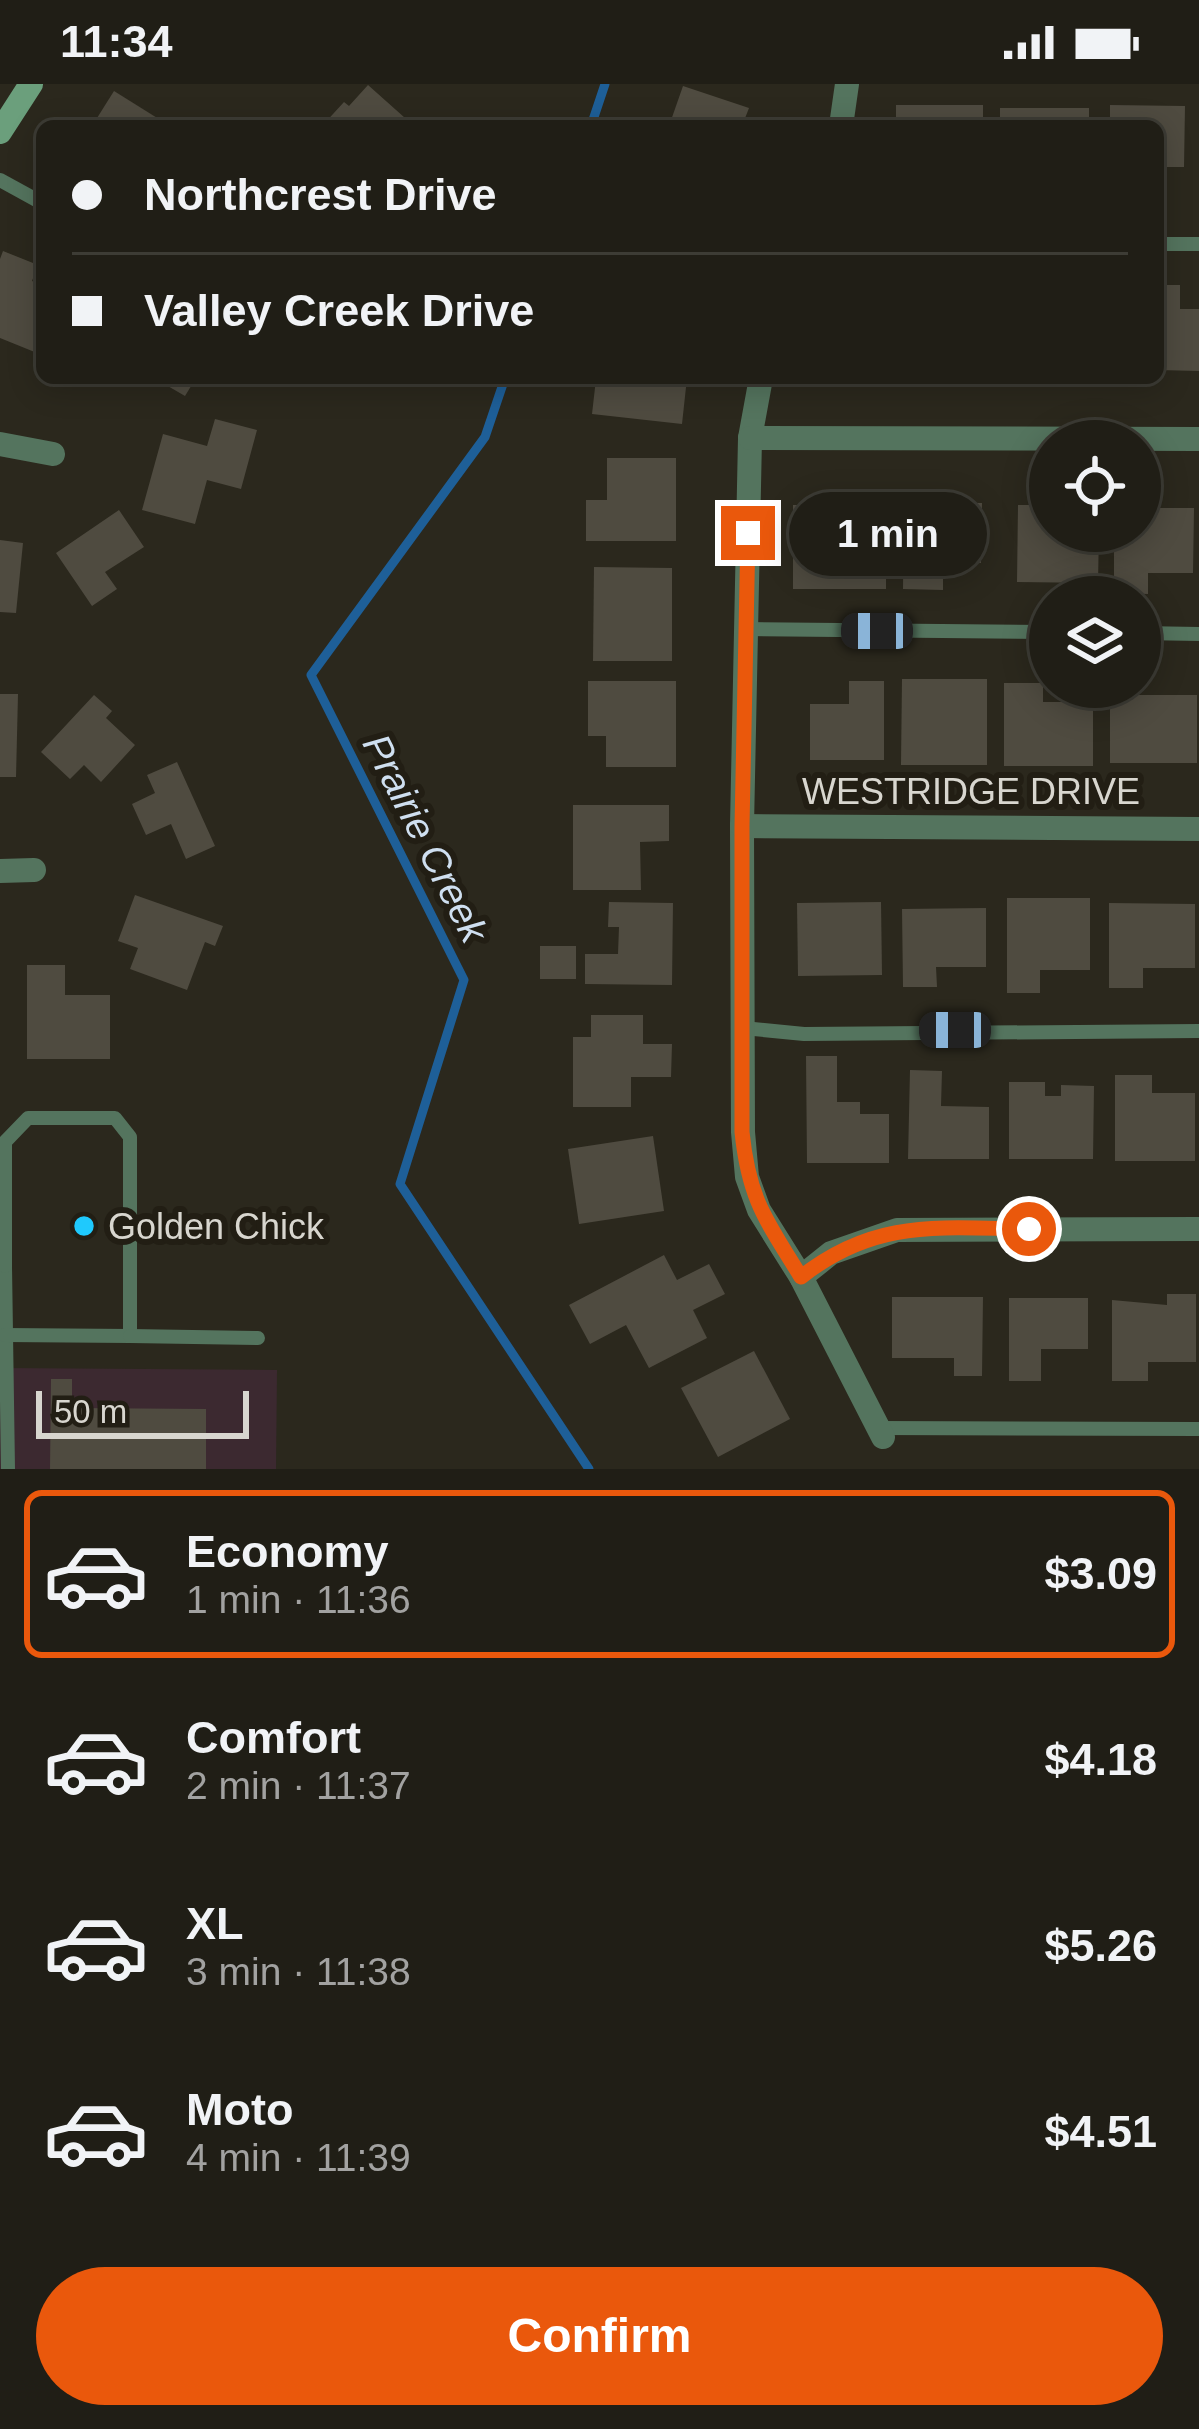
<!DOCTYPE html>
<html lang="en">
<head>
<meta charset="utf-8">
<style>
	:root { --surface:#201e16; --page:#28271f; --text:#f1f3f6; --muted:#a2a2a1; --line:#3d3c35; --accent:#ea580c }
	body { margin:0; font-family:Helvetica,sans-serif; background:var(--page); color:var(--text); height:100vh; display:flex; flex-direction:column; font-size:45px; white-space:nowrap }
	* { box-sizing:border-box; margin:0 }
	p { font-size:39px; color:var(--muted) }
	.icon { flex:none; width:66px; height:66px; fill:none; stroke:currentColor; stroke-width:2; stroke-linecap:round; stroke-linejoin:round }
	.map { position:relative; height:1385px; overflow:hidden }
	.panel { display:flex; flex-direction:column; background:var(--surface); flex:1 }
	.panel>* { flex:none }
	.hud { position:absolute; left:36px; top:36px; width:1128px; height:264px; border-radius:18px; box-shadow:0 6px 30px #0003,0 0 0 3px var(--line); display:grid; align-content:center; height:264px; padding:0 36px; background:var(--surface) }
	.controls { position:absolute; left:1029px; top:336px; display:grid; gap:24px }
	.controls a { display:grid; place-items:center; width:132px; height:132px; border-radius:50%; background:var(--surface); box-shadow:0 6px 30px #0003,0 0 0 3px var(--line); font-size:60px }
	.scale { position:absolute; left:36px; bottom:30px; width:213px; box-sizing:border-box; padding-left:12px; border:6px solid #d8d6cf; border-top:0; font-size:33px; line-height:42px; white-space:nowrap; color:#d8d6cf; -webkit-text-stroke:9px #221e14; paint-order:stroke }
	.end { position:absolute; width:54px; height:54px; margin:-27px; border:15px solid #ea580c; background:#fff; box-shadow:0 0 0 6px #fff }
	.from { border-radius:50% }
	.bubble { position:absolute; height:84px; border-radius:42px; background:var(--surface); box-shadow:0 6px 30px #0003,0 0 0 3px var(--line); font-size:39px; font-weight:800; line-height:84px; text-align:center }
	.car { position:absolute; width:36px; height:72px; margin:-36px -18px; border-radius:15px; box-shadow:0 0 9px 3px #0007; background:linear-gradient(#222 24%,#8ab4d8 0 40%,#222 0 76%,#8ab4d8 0 86%,#222 0) }
	.hud b { display:flex; align-items:center; gap:42px; height:114px; font-size:45px }
	.hud b+b { border-top:3px solid var(--line) }
	.hud i { width:30px; height:30px; background:var(--text) }
	ul { padding:21px 0 0; list-style:none }
	li { display:flex; align-items:center; gap:36px; height:168px; margin:0 24px 18px; padding:0 12px; border:6px solid transparent; border-radius:18px }
	li div { flex:1 }
	li b { display:block; font-size:45px }
	li em { font-style:normal; font-weight:800 }
	li.current { border-color:var(--accent) }
	li>.icon { width:108px; height:108px; stroke-width:1.5 }
	.primary-button { display:flex; gap:24px; margin-top:auto; padding:24px 36px }
	.primary-button a { flex:1; height:138px; border-radius:72px; background:var(--accent); color:#fff; font-size:48px; font-weight:800; line-height:138px; text-align:center }
	.status { display:flex; justify-content:space-between; align-items:center; height:84px; padding:0 60px; background:var(--surface); direction:ltr }
	.status svg { height:33px; fill:currentColor }
	.map>svg:first-child { display:block }
	.commercial { fill:#3c2930 }
	.lines { fill:none; stroke-linecap:round; stroke-linejoin:round }
	.stream { stroke:#1e5f98; stroke-width:9 }
	.building { fill:#4f4b40 }
	.service { stroke:#54745e; stroke-width:14 }
	.minor { stroke:#54745e; stroke-width:24 }
	.secondary { stroke:#6b9f7c; stroke-width:24 }
	.route { stroke:#ea580c; stroke-width:15 }
	.poi-dot { fill:#1fc9fd; stroke:#221e14; stroke-width:4.5 }
	.labels { text-anchor:middle; stroke-width:12; stroke-linejoin:round; paint-order:stroke }
	.street-label { font-size:36px; fill:#d8d6cf; stroke:#221e14 }
	.poi-label { font-size:36px; fill:#d8d6cf; stroke:#221e14; text-anchor:start }
	.water-label { font-size:39px; font-style:italic; fill:#cfdff0; stroke:#221e14 }
</style>
</head>
<body>
<div class="status"><b>11:34</b><svg viewBox="0 0 49 12"><path d="M0 12V9h3v3zM5 12V6h3v6zM10 12V3h3v9zM15 12V0h3v12zM26 1h20v11H26zM47 4h2v5h-2z"/></svg></div>
<div class="map">
<svg width="1199" height="1385" viewBox="0 0 1199 1385">
	<rect width="100%" height="100%" fill="#2b281d"/>
	<polygon class="commercial" points="0,1284 277,1286 276,1385 0,1385"/>
	<g class="lines">
		<g class="stream">
			<polyline points="591,42 605,0"/>
			<polyline points="505,294 485,353 311,591 464,896 400,1100 589,1385"/>
		</g>
	</g>
	<g class="building">
		<polygon points="368,1 414,42 322,42 344,18 349,22"/>
		<polygon points="683,2 749,24 742,42 669,42"/>
		<polygon points="114,7 162,37 158,42 92,42"/>
		<rect x="896" y="21" width="87" height="21"/>
		<polygon points="1110,21 1185,22 1184,83 1158,83 1158,42 1110,42"/>
		<rect x="1000" y="24" width="89" height="18"/>
		<polygon points="3,167 38,181 32,197 42,201 42,271 0,254 0,175"/>
		<polygon points="1158,201 1180,201 1180,225 1199,225 1199,287 1158,286"/>
		<polygon points="154,294 196,294 185,312"/>
		<polygon points="628,294 687,294 682,340 592,330 596,295 627,299"/>
		<polygon points="215,335 257,346 241,405 207,396 195,440 142,426 163,350 207,362"/>
		<polygon points="607,374 676,374 676,457 586,457 586,416 607,416"/>
		<polygon points="904,418 982,419 981,479 943,479 943,506 903,505"/>
		<rect x="793" y="421" width="93" height="84"/>
		<polygon points="1018,421 1050,421 1050,447 1099,447 1098,499 1017,498"/>
		<polygon points="1140,424 1194,424 1193,489 1148,489 1148,510 1114,509 1114,447 1140,447"/>
		<polygon points="119,426 144,463 105,488 117,505 92,522 56,469"/>
		<polygon points="0,456 23,459 16,529 0,528"/>
		<polygon points="594,483 672,484 672,577 593,577"/>
		<polygon points="902,595 987,595 987,681 901,681"/>
		<polygon points="588,597 676,597 676,683 606,683 606,652 588,652"/>
		<polygon points="849,597 884,597 884,676 810,676 810,620 849,620"/>
		<polygon points="1004,599 1043,599 1043,618 1093,618 1093,682 1004,682"/>
		<polygon points="0,610 18,610 16,693 0,693"/>
		<polygon points="94,611 112,627 106,634 135,661 101,698 84,681 70,695 41,668"/>
		<rect x="1110" y="611" width="87" height="68"/>
		<polygon points="177,678 215,762 186,775 171,740 146,751 132,720 155,709 147,691"/>
		<polygon points="573,721 669,721 669,757 640,758 641,806 573,806"/>
		<polygon points="135,811 223,842 215,862 205,858 187,906 130,885 138,864 118,857"/>
		<polygon points="1007,814 1090,814 1090,886 1040,886 1040,909 1007,909"/>
		<polygon points="609,818 673,819 672,901 585,900 585,870 618,870 619,843 608,843"/>
		<polygon points="881,818 882,891 798,892 797,819"/>
		<polygon points="1109,819 1195,820 1195,884 1143,884 1143,904 1109,904"/>
		<polygon points="986,824 986,883 936,883 937,903 903,903 902,825"/>
		<rect x="540" y="862" width="36" height="33"/>
		<polygon points="27,881 65,881 65,911 110,911 110,975 27,975"/>
		<polygon points="591,931 643,931 643,960 672,960 671,993 631,993 631,1023 573,1023 573,953 591,953"/>
		<polygon points="806,972 837,972 837,1018 860,1018 860,1030 889,1030 889,1079 807,1079"/>
		<polygon points="910,986 942,987 941,1022 989,1023 989,1075 908,1075"/>
		<polygon points="1115,991 1152,991 1152,1009 1195,1009 1195,1077 1115,1077"/>
		<polygon points="1009,998 1045,998 1045,1012 1061,1012 1061,1001 1094,1002 1093,1075 1009,1075"/>
		<polygon points="653,1052 664,1127 579,1140 568,1065"/>
		<polygon points="664,1171 677,1196 709,1180 725,1210 693,1226 707,1254 649,1284 626,1241 590,1260 569,1221"/>
		<polygon points="1167,1210 1196,1210 1196,1278 1148,1278 1148,1297 1112,1297 1112,1216 1167,1221"/>
		<polygon points="892,1213 983,1213 982,1292 954,1292 954,1274 892,1274"/>
		<polygon points="1009,1214 1088,1214 1088,1265 1041,1265 1041,1297 1009,1297"/>
		<polygon points="754,1267 790,1335 718,1373 681,1304"/>
		<polygon points="51,1295 72,1295 72,1324 206,1325 206,1385 50,1385"/>
	</g>
	<g class="lines">
		<g class="service">
			<polyline points="0,96 42,119"/>
			<polyline points="1158,160 1199,160"/>
			<polyline points="747,545 1050,548"/>
			<polyline points="1140,549 1199,550"/>
			<polyline points="743,944 804,950 1199,947"/>
			<polyline points="0,1182 5,1182 8,1385"/>
			<polyline points="5,1182 5,1058 28,1034 115,1034 130,1053 130,1252 5,1251"/>
			<polyline points="130,1252 258,1254"/>
			<polyline points="878,1344 1199,1345"/>
		</g>
		<g class="minor">
			<polyline points="841,42 847,0"/>
			<polyline points="761,294 750,354 742,742 743,1048 747,1093 759,1126 801,1193 883,1353"/>
			<polyline points="750,354 1199,355"/>
			<polyline points="0,360 53,370"/>
			<polyline points="742,742 1199,745"/>
			<polyline points="0,787 34,786"/>
			<polyline points="801,1193 831,1169 897,1146 1199,1145"/>
		</g>
		<polyline class="secondary" points="0,48 31,0"/>
	</g>
	<g class="lines">
		<path class="route" d="M748 449 742 742V1048C749 1116 766 1136 801 1193 876 1134 940 1144 1029 1145"/>
	</g>
	<circle class="poi-dot" cx="84" cy="1142" r="12"/>
	<g class="labels">
		<g class="street-label">
			<text x="971" y="720">WESTRIDGE DRIVE</text>
		</g>
		<g class="poi-label">
			<text x="108" y="1155">Golden Chick</text>
		</g>
		<g class="water-label">
			<text transform="translate(426 754) rotate(63)" y="14">Prairie Creek</text>
		</g>
	</g>
</svg>
<div class="controls">
<a><svg class="icon" aria-label="locate" viewBox="0 0 24 24"><circle cx="12" cy="12" r="6"/><path d="M12 2v4M12 18v4M2 12h4M18 12h4"/></svg></a>
<a><svg class="icon" aria-label="layers" viewBox="0 0 24 24"><path d="M12 4l9 5-9 5-9-5zM3 14l9 5 9-5"/></svg></a>
</div>
<div class="scale">50 m</div>
<i class="end from" style="left:1029px;top:1145px"></i>
<i class="end" style="left:748px;top:449px"></i>
<div class="bubble" style="left:789px;top:408px;width:198px">1 min</div>
<i class="car" style="left:877px;top:547px;rotate:270deg"></i>
<i class="car" style="left:955px;top:946px;rotate:270deg"></i>
<div class="hud">
<b><i class="from"></i>Northcrest Drive</b>
<b><i></i>Valley Creek Drive</b>
</div>
</div>
<section class="panel">
<ul>
<li class="current"><svg class="icon" aria-label="car" viewBox="0 0 24 24"><path d="M5 17H2v-5l4-1 3-4h7l3 4 3 1v5h-3M9 17h6M6 11h13"/><circle cx="7" cy="17" r="2"/><circle cx="17" cy="17" r="2"/></svg><div><b>Economy</b><p>1 min · 11:36</p></div><em>$3.09</em></li>
<li><svg class="icon" aria-label="car" viewBox="0 0 24 24"><path d="M5 17H2v-5l4-1 3-4h7l3 4 3 1v5h-3M9 17h6M6 11h13"/><circle cx="7" cy="17" r="2"/><circle cx="17" cy="17" r="2"/></svg><div><b>Comfort</b><p>2 min · 11:37</p></div><em>$4.18</em></li>
<li><svg class="icon" aria-label="car" viewBox="0 0 24 24"><path d="M5 17H2v-5l4-1 3-4h7l3 4 3 1v5h-3M9 17h6M6 11h13"/><circle cx="7" cy="17" r="2"/><circle cx="17" cy="17" r="2"/></svg><div><b>XL</b><p>3 min · 11:38</p></div><em>$5.26</em></li>
<li><svg class="icon" aria-label="car" viewBox="0 0 24 24"><path d="M5 17H2v-5l4-1 3-4h7l3 4 3 1v5h-3M9 17h6M6 11h13"/><circle cx="7" cy="17" r="2"/><circle cx="17" cy="17" r="2"/></svg><div><b>Moto</b><p>4 min · 11:39</p></div><em>$4.51</em></li>
</ul>
<div class="primary-button"><a>Confirm</a></div>
</section>
</body>
</html>
